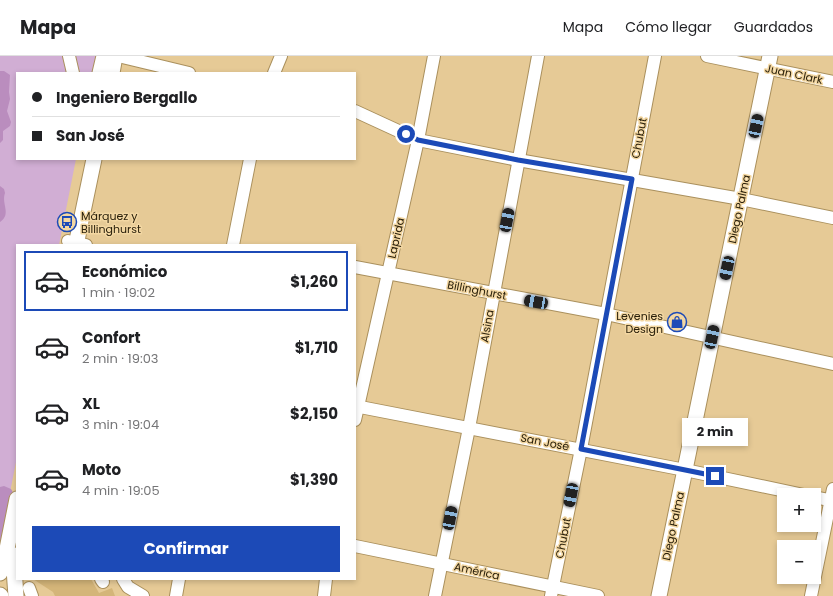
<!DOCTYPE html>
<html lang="es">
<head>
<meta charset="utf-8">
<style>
	:root { --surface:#fff; --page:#f6f6f6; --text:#202124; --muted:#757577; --line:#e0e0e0; --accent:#1c4ab7 }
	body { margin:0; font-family:Poppins,sans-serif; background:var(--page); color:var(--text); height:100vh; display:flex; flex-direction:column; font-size:15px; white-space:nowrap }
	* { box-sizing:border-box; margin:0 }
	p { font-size:13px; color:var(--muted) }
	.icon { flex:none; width:22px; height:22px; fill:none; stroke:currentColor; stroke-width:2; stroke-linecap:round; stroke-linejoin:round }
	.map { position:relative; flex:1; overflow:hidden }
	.drawer { position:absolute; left:16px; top:188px; width:340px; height:336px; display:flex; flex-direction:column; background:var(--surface); border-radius:0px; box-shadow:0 2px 6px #0003 }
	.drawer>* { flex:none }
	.banner { position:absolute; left:16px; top:16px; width:340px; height:88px; border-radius:0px; box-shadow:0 2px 6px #0003; display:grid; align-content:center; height:88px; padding:0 16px; background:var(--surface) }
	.controls { position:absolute; left:777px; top:432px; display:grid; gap:8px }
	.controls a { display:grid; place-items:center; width:44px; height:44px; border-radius:0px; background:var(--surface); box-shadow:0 2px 6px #0003; font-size:20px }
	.end { position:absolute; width:18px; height:18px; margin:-9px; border:5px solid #1c4ab7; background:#fff; box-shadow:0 0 0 2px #fff }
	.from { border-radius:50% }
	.bubble { position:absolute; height:28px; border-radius:0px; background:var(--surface); box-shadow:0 2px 6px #0003; font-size:13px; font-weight:700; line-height:28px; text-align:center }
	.car { position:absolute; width:12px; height:24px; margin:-12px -6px; border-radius:5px; box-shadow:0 0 3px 1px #0007; background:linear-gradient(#222 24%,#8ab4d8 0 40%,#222 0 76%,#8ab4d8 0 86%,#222 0) }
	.banner b { display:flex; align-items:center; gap:14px; height:38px; font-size:15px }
	.banner b+b { border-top:1px solid var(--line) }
	.banner i { width:10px; height:10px; background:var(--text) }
	ul { padding:7px 0 0; list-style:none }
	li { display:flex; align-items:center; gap:12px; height:60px; margin:0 8px 6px; padding:0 8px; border:2px solid transparent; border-radius:0px }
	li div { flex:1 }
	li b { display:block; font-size:15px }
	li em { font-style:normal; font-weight:700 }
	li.on { border-color:var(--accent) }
	li>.icon { width:36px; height:36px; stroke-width:1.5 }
	.primary-button { display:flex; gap:8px; margin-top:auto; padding:8px 16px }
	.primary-button a { flex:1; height:46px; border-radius:0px; background:var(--accent); color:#fff; font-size:16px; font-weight:700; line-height:46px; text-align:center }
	header { display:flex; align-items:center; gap:24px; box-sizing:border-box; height:56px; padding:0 20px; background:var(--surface); border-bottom:1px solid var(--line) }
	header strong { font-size:19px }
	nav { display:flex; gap:22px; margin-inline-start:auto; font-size:14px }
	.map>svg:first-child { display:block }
	.green { fill:#d1aed4 }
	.forest { fill:#ba8dbe }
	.building { fill:#d4b579 }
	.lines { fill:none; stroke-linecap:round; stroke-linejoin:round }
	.minor-casing { stroke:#aa905d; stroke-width:14 }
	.major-casing { stroke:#aa905d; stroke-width:17 }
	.minor { stroke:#fff; stroke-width:12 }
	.major { stroke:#fff; stroke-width:15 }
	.route { stroke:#1c4ab7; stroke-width:5 }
	.labels { text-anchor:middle; stroke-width:3; stroke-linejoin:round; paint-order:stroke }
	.street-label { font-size:11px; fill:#2a200b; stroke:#f3d7a2 }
	.poi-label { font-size:11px; fill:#2a200b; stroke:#f3d7a2; text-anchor:start }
</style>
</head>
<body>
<header>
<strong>Mapa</strong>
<nav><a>Mapa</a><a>Cómo llegar</a><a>Guardados</a></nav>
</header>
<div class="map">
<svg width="833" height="540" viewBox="0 0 833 540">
	<rect width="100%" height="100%" fill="#e6ca96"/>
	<polygon class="green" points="0,0 97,0 94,17 17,17 17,103 76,103 59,189 17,189 17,401 0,487"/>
	<g class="forest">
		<polygon points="0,15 4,15 10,19 9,36 10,43 7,55 11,66 10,70 3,75 3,84 0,87"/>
		<path d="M0 130 4 133 5 137C1 148 12 158 0 166Z"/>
		<polygon points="4,430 11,433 14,438 0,493 0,431"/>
	</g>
	<polygon class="building" points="33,523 91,523 99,537 112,532 115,540 55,540 53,536"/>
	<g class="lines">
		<g class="minor-casing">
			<g id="minor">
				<polyline points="69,0 73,17"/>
				<polyline points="118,0 189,17"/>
				<polyline points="707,0 833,26"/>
				<polyline points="274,17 281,0"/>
				<polyline points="355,55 418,84 518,104 741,143 833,162"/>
				<polyline points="68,185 86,189"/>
				<polyline points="233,189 250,103"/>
				<polyline points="355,211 606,258 833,308"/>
				<polyline points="355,350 685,414 804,439"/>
				<polyline points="355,364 418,84 434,0"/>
				<polyline points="814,441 833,445"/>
				<polyline points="355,490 598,540"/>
				<polyline points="101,523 103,526"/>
				<polyline points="123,523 128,531 143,540"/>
				<polyline points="29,532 32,540"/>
				<polyline points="176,540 179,523"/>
				<polyline points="324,540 326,523"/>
				<polyline points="435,540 469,372 538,0"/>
				<polyline points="551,540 581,393 655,0"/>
				<polyline points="811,540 833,433"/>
			</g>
		</g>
		<g class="major-casing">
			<g id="major">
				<polyline points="100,17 104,0"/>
				<polyline points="112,17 115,0"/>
				<polyline points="76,189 94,103"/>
				<polyline points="0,517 5,503 17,443"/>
				<polyline points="0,539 1,540"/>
				<polyline points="16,540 14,513 17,499"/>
				<polyline points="659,540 770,0"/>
			</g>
		</g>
		<use href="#minor" class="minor"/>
		<use href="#major" class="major"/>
	</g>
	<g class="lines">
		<polyline class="route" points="406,78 418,84 518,104 632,123 581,393 715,420"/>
	</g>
	<defs>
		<g id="bus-ring" transform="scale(1)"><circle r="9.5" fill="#f3d7a2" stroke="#1c4ab7" stroke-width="1.5"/><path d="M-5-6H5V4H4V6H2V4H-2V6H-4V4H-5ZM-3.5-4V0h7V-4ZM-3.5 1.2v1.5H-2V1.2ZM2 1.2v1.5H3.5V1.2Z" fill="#1c4ab7"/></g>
		<g id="shop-ring" transform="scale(1)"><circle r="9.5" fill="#f3d7a2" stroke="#1c4ab7" stroke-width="1.5"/><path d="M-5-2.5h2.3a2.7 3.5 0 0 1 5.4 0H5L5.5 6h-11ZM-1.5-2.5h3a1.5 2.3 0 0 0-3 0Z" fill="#1c4ab7"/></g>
	</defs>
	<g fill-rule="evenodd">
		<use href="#bus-ring" x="67" y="166"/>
		<use href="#shop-ring" x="677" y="266"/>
	</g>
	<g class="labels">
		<g class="street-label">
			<text transform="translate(794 18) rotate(12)" y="4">Juan Clark</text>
			<text transform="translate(639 82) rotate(-79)" y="4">Chubut</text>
			<text transform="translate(739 153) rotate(-78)" y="4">Diego Palma</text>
			<text transform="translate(396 182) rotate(-77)" y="4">Laprida</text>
			<text transform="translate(477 234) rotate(11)" y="4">Billinghurst</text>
			<text transform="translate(487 270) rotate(-80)" y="4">Alsina</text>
			<text transform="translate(545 386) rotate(11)" y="4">San José</text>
			<text transform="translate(673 470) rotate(-78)" y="4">Diego Palma</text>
			<text transform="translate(563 482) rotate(-79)" y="4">Chubut</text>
			<text transform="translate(477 515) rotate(12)" y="4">América</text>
		</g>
		<g class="poi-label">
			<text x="81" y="164">Márquez y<tspan x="81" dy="13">Billinghurst</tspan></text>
			<text x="663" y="264" text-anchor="end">Levenies<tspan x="663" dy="13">Design</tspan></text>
		</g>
	</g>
</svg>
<div class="controls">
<a>+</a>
<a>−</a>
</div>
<i class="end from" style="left:406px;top:78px"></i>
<i class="end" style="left:715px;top:420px"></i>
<div class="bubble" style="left:682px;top:362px;width:66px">2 min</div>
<i class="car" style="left:756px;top:70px;rotate:12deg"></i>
<i class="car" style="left:507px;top:164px;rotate:11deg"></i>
<i class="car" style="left:727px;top:212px;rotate:192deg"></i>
<i class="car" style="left:536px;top:246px;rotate:280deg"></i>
<i class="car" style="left:712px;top:281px;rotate:12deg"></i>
<i class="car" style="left:571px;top:439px;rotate:191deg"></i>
<i class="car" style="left:450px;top:462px;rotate:11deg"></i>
<div class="banner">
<b><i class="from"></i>Ingeniero Bergallo</b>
<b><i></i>San José</b>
</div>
<section class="drawer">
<ul>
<li class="on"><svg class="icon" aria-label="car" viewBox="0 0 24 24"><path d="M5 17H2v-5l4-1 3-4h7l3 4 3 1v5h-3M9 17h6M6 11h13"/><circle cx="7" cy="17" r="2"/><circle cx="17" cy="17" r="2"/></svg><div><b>Económico</b><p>1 min · 19:02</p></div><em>$1,260</em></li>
<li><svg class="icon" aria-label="car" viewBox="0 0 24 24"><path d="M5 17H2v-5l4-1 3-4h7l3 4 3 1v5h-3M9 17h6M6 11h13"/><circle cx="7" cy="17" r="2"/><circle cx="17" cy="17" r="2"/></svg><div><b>Confort</b><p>2 min · 19:03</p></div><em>$1,710</em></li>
<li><svg class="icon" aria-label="car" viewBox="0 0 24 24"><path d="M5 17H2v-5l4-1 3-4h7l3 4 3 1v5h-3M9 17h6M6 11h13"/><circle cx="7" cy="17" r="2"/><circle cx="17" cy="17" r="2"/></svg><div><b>XL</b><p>3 min · 19:04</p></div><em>$2,150</em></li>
<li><svg class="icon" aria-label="car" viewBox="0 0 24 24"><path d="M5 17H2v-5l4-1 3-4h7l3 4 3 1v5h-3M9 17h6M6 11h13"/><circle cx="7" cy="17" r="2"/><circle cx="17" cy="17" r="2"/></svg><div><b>Moto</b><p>4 min · 19:05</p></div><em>$1,390</em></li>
</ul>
<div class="primary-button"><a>Confirmar</a></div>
</section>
</div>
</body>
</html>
